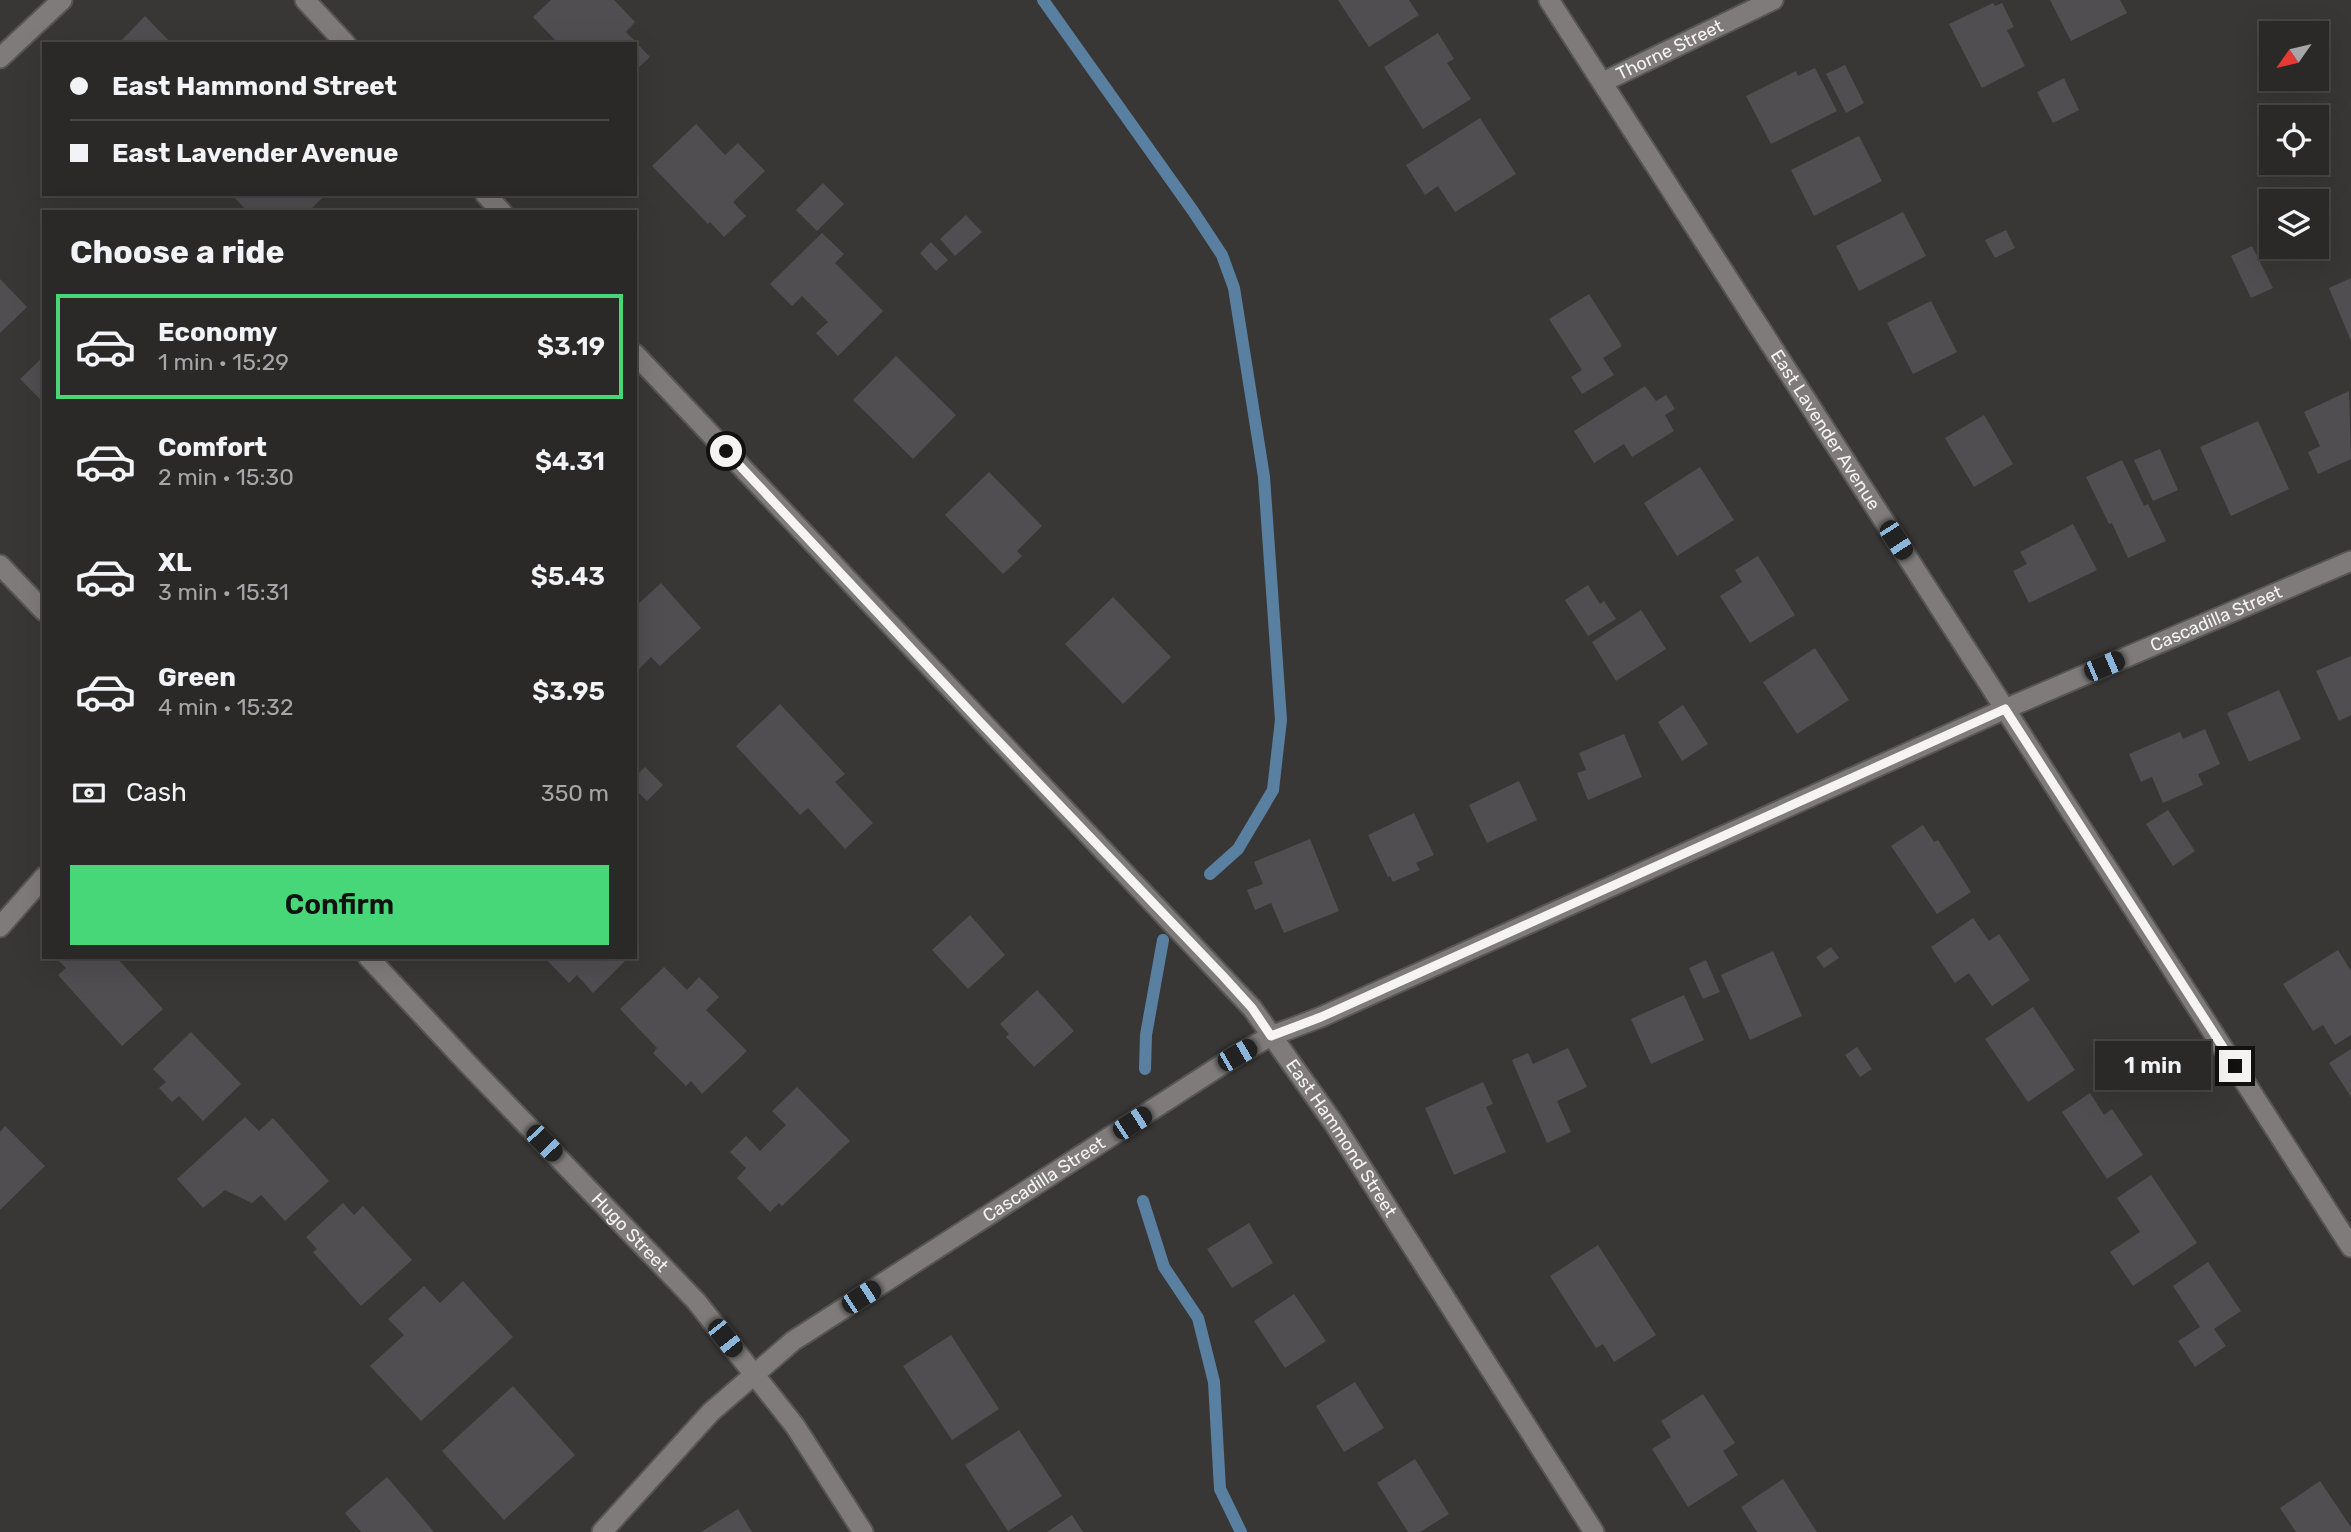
<!DOCTYPE html>
<html lang="en">
<head>
<meta charset="utf-8">
<style>
	:root { --surface:#2b2928; --page:#373534; --text:#f1f3f6; --muted:#a6a6a8; --line:#474545; --accent:#47d779 }
	body { margin:0; font-family:Rubik,sans-serif; background:var(--page); color:var(--text); height:100vh; display:flex; flex-direction:column; font-size:26px; white-space:nowrap }
	* { box-sizing:border-box; margin:0 }
	p { font-size:23px; color:var(--muted) }
	.icon { flex:none; width:38px; height:38px; fill:none; stroke:currentColor; stroke-width:2; stroke-linecap:round; stroke-linejoin:round }
	.map { position:relative; flex:1; overflow:hidden }
	.panel { position:absolute; left:42px; top:210px; width:595px; height:749px; display:flex; flex-direction:column; background:var(--surface); border-radius:0px; box-shadow:0 7px 28px #0002,0 0 0 2px var(--line) }
	.panel>* { flex:none }
	.banner { position:absolute; left:42px; top:42px; width:595px; height:154px; border-radius:0px; box-shadow:0 7px 28px #0002,0 0 0 2px var(--line); display:grid; align-content:center; height:154px; padding:0 28px; background:var(--surface) }
	.needle { width:46px; rotate:236deg }
	.controls { position:absolute; left:2259px; top:21px; display:grid; gap:14px }
	.controls a { display:grid; place-items:center; width:70px; height:70px; border-radius:0px; background:var(--surface); box-shadow:0 7px 28px #0002,0 0 0 2px var(--line); font-size:35px }
	.end { position:absolute; width:32px; height:32px; margin:-16px; border:9px solid #f5f4f3; background:#111; box-shadow:0 0 0 4px #111 }
	.from { border-radius:50% }
	.bubble { position:absolute; height:49px; border-radius:0px; background:var(--surface); box-shadow:0 7px 28px #0002,0 0 0 2px var(--line); font-size:23px; font-weight:600; line-height:49px; text-align:center }
	.car { position:absolute; width:21px; height:42px; margin:-21px -10px; border-radius:9px; box-shadow:0 0 5px 2px #0007; background:linear-gradient(#222 24%,#8ab4d8 0 40%,#222 0 76%,#8ab4d8 0 86%,#222 0) }
	.banner b { display:flex; align-items:center; gap:24px; height:66px; font-size:26px }
	.banner b+b { border-top:2px solid var(--line) }
	.banner i { width:18px; height:18px; background:var(--text) }
	ul { padding:0; list-style:none }
	li { display:flex; align-items:center; gap:21px; height:105px; margin:0 14px 10px; padding:0 14px; border:4px solid transparent; border-radius:0px }
	li div { flex:1 }
	li b { display:block; font-size:26px }
	li em { font-style:normal; font-weight:600 }
	li.selected { border-color:var(--accent) }
	li>.icon { width:63px; height:63px; stroke-width:1.5 }
	h2 { padding:0 28px; font-size:32px; line-height:84px }
	.pay { display:flex; align-items:center; gap:18px; height:77px; padding:0 28px; font-size:26px }
	.pay p { margin-inline-start:auto }
	.primary-button { display:flex; gap:14px; margin-top:auto; padding:14px 28px }
	.primary-button a { flex:1; height:80px; border-radius:0px; background:var(--accent); color:#111; font-size:28px; font-weight:600; line-height:80px; text-align:center }
	.map>svg:first-child { display:block }
	.lines { fill:none; stroke-linecap:round; stroke-linejoin:round }
	.stream { stroke:#5a80a1; stroke-width:12 }
	.building { fill:#504e50 }
	.minor-casing { stroke:#575655; stroke-width:23 }
	.minor { stroke:#7e7b7a; stroke-width:19 }
	.route { stroke:#f5f4f3; stroke-width:9 }
	.labels { text-anchor:middle; stroke-width:5; stroke-linejoin:round; paint-order:stroke }
	.street-label { font-size:18px; fill:#f5f4f3; stroke:#1f1e1e }
</style>
</head>
<body>
<div class="map">
<svg width="2351" height="1532" viewBox="0 0 2351 1532">
	<rect width="100%" height="100%" fill="#393735"/>
	<g class="lines">
		<g class="stream">
			<polyline points="1043,0 1193,211 1222,255 1234,288 1264,477 1281,720 1273,790 1238,849 1210,874"/>
			<polyline points="1145,1069 1146,1035 1163,940"/>
			<polyline points="1143,1201 1164,1267 1198,1318 1214,1382 1220,1489 1241,1532"/>
		</g>
	</g>
	<g class="building">
		<polygon points="551,0 614,0 635,22 626,32 650,57 635,71 635,44 559,44 533,17"/>
		<polygon points="1338,0 1409,0 1419,15 1369,47"/>
		<polygon points="2050,0 2120,0 2127,13 2071,41"/>
		<polygon points="1993,3 1995,6 2002,3 2014,27 2007,30 2025,66 1982,88 1949,24"/>
		<polygon points="145,16 172,44 118,44"/>
		<polygon points="1438,33 1454,59 1447,63 1471,99 1423,129 1384,67"/>
		<polygon points="1845,65 1864,103 1846,113 1826,74"/>
		<polygon points="1815,68 1837,111 1771,144 1746,96 1796,71 1798,76"/>
		<polygon points="2064,78 2079,110 2053,123 2037,92"/>
		<polygon points="1480,118 1516,174 1455,212 1438,186 1425,195 1406,165"/>
		<polygon points="696,124 725,155 738,143 765,171 733,202 746,216 724,237 710,222 708,224 652,166"/>
		<polygon points="1859,136 1882,181 1814,216 1791,170"/>
		<polygon points="823,183 844,204 817,231 796,210"/>
		<polygon points="231,194 322,194 324,196 308,212 248,212"/>
		<polygon points="1903,212 1926,256 1859,291 1836,246"/>
		<polygon points="966,215 982,232 955,256 940,239"/>
		<polygon points="2006,230 2015,248 1995,258 1985,240"/>
		<polygon points="822,233 844,254 835,263 883,311 838,356 816,333 828,322 802,296 792,306 770,284"/>
		<polygon points="931,242 948,260 936,271 920,253"/>
		<polygon points="2252,246 2273,288 2251,298 2231,256"/>
		<polygon points="2351,278 2351,341 2329,288"/>
		<polygon points="0,279 27,307 0,333"/>
		<polygon points="1589,294 1622,346 1603,358 1614,375 1582,394 1571,377 1582,370 1549,319"/>
		<polygon points="1931,301 1957,352 1913,374 1887,323"/>
		<polygon points="44,356 44,403 20,379"/>
		<polygon points="896,356 956,415 913,459 853,400"/>
		<polygon points="1645,386 1656,401 1666,395 1675,409 1665,415 1674,431 1632,457 1624,444 1594,463 1574,431"/>
		<polygon points="2349,391 2351,459 2318,474 2308,452 2320,446 2304,412"/>
		<polygon points="1984,415 2013,464 1974,487 1945,438"/>
		<polygon points="2258,421 2289,489 2231,516 2200,447"/>
		<polygon points="2160,449 2178,490 2153,501 2134,460"/>
		<polygon points="2122,460 2144,506 2148,504 2166,541 2128,558 2112,523 2109,524 2086,477"/>
		<polygon points="1700,467 1734,520 1677,556 1644,503"/>
		<polygon points="989,472 1042,526 1017,551 1022,556 1003,574 945,515"/>
		<polygon points="2073,524 2097,570 2029,603 2013,571 2027,564 2020,552"/>
		<polygon points="1758,556 1795,615 1750,643 1720,596 1742,582 1735,570"/>
		<polygon points="661,583 701,628 660,666 651,657 635,673 635,607"/>
		<polygon points="1588,585 1600,604 1604,601 1616,619 1588,636 1565,600"/>
		<polygon points="1113,597 1171,657 1123,704 1065,644"/>
		<polygon points="1641,610 1666,649 1616,681 1592,642"/>
		<polygon points="1815,648 1849,700 1797,734 1763,682"/>
		<polygon points="2351,656 2351,715 2339,721 2316,671"/>
		<polygon points="2279,690 2301,739 2249,762 2227,713"/>
		<polygon points="780,704 845,774 835,782 873,823 845,849 808,808 800,815 736,746"/>
		<polygon points="1683,705 1708,744 1682,761 1658,722"/>
		<polygon points="2205,729 2220,764 2198,774 2203,785 2163,803 2152,777 2141,782 2129,754 2180,732 2183,739"/>
		<polygon points="1624,734 1642,777 1588,800 1577,773 1586,770 1579,753"/>
		<polygon points="645,767 663,785 647,801 635,789 635,777"/>
		<polygon points="1519,781 1537,820 1487,843 1469,805"/>
		<polygon points="2168,810 2195,851 2173,866 2146,824"/>
		<polygon points="1414,813 1434,855 1416,863 1420,870 1393,882 1390,876 1388,877 1368,835"/>
		<polygon points="1923,825 1934,842 1938,840 1971,892 1937,914 1891,846"/>
		<polygon points="1310,839 1339,911 1284,933 1271,903 1255,910 1247,890 1263,884 1254,862"/>
		<polygon points="970,915 1005,955 968,989 932,950"/>
		<polygon points="1973,918 1989,941 1999,934 2030,980 1992,1006 1969,973 1955,983 1931,947"/>
		<polygon points="1831,947 1839,958 1824,968 1816,957"/>
		<polygon points="2338,950 2351,971 2351,1035 2335,1045 2323,1025 2313,1031 2283,984"/>
		<polygon points="1773,951 1802,1016 1750,1040 1721,975"/>
		<polygon points="59,957 116,957 163,1009 122,1046 58,975 66,968 57,959"/>
		<polygon points="544,957 629,957 593,993 577,975 569,983"/>
		<polygon points="1706,960 1720,992 1703,999 1689,968"/>
		<polygon points="664,967 687,990 699,977 719,997 706,1010 747,1051 702,1094 691,1081 686,1086 653,1053 657,1048 620,1009"/>
		<polygon points="1037,990 1074,1031 1034,1067 1006,1037 1009,1034 1000,1024"/>
		<polygon points="1684,995 1704,1040 1651,1064 1631,1019"/>
		<polygon points="2033,1007 2075,1070 2028,1102 1985,1039"/>
		<polygon points="191,1032 241,1084 203,1121 179,1096 172,1102 159,1088 166,1082 153,1069"/>
		<polygon points="1857,1047 1872,1069 1860,1077 1845,1055"/>
		<polygon points="1568,1048 1587,1087 1557,1101 1571,1132 1547,1143 1512,1060 1528,1053 1533,1064"/>
		<polygon points="2351,1049 2351,1097 2329,1063"/>
		<polygon points="1483,1082 1493,1104 1486,1107 1506,1152 1454,1175 1425,1108"/>
		<polygon points="797,1087 850,1141 782,1206 779,1203 770,1212 737,1178 746,1168 730,1152 746,1136 760,1151 786,1125 772,1111"/>
		<polygon points="2090,1093 2104,1115 2112,1109 2143,1155 2107,1179 2062,1112"/>
		<polygon points="245,1117 259,1131 273,1118 329,1181 285,1221 261,1195 252,1203 225,1190 203,1208 177,1179"/>
		<polygon points="5,1126 45,1166 0,1210 0,1132"/>
		<polygon points="2151,1175 2197,1243 2133,1286 2110,1252 2140,1232 2117,1198"/>
		<polygon points="343,1203 354,1215 363,1206 412,1260 361,1306 313,1252 317,1249 306,1237"/>
		<polygon points="1249,1223 1273,1263 1232,1288 1207,1249"/>
		<polygon points="1598,1245 1656,1335 1614,1362 1603,1344 1596,1348 1550,1276"/>
		<polygon points="2208,1262 2241,1311 2214,1329 2226,1346 2195,1367 2178,1341 2200,1327 2173,1286"/>
		<polygon points="463,1281 513,1337 421,1421 370,1366 404,1335 388,1319 424,1286 440,1303"/>
		<polygon points="1294,1294 1326,1341 1285,1368 1254,1321"/>
		<polygon points="951,1335 999,1409 952,1440 903,1366"/>
		<polygon points="1355,1382 1384,1428 1344,1452 1316,1406"/>
		<polygon points="513,1386 575,1455 504,1520 442,1451"/>
		<polygon points="1703,1394 1735,1443 1723,1451 1738,1475 1688,1507 1652,1449 1671,1437 1661,1421"/>
		<polygon points="1019,1430 1062,1496 1008,1531 965,1465"/>
		<polygon points="1415,1459 1449,1514 1420,1532 1408,1532 1377,1483"/>
		<polygon points="387,1477 434,1532 361,1532 345,1513"/>
		<polygon points="1783,1479 1809,1520 1817,1532 1757,1532 1741,1507"/>
		<polygon points="2320,1481 2351,1527 2351,1532 2296,1532 2280,1508"/>
		<polygon points="738,1509 752,1532 701,1532"/>
		<polygon points="1072,1515 1083,1532 1047,1532"/>
	</g>
	<g class="lines">
		<g class="minor-casing">
			<g id="minor">
				<polyline points="305,0 346,44"/>
				<path id="s1" d="M1549 0 2351 1247"/>
				<polyline points="0,58 62,0"/>
				<path id="s2" d="M1603 82 1773 0"/>
				<polyline points="485,194 502,212"/>
				<path id="s3" d="M635 354 1252 1008 1333 1122 1594 1532"/>
				<polyline points="0,565 44,611"/>
				<polyline points="0,927 44,877"/>
				<path id="s4" d="M368 957 468 1064 696 1301 795 1426 863 1532"/>
				<path id="s5" d="M602 1532 711 1412 793 1341 1237 1055 1271 1036 1321 1017 2005 709 2351 561"/>
			</g>
		</g>
		<use href="#minor" class="minor"/>
	</g>
	<g class="lines">
		<polyline class="route" points="726,451 980,722 1223,976 1252,1008 1271,1036 1321,1017 2005,709 2235,1066"/>
	</g>
	<g class="labels">
		<g class="street-label">
			<text dy="6" stroke="none"><textPath href="#s2" startOffset="74">Thorne Street</textPath></text>
			<text dy="6" stroke="none"><textPath href="#s1" startOffset="511">East Lavender Avenue</textPath></text>
			<text dy="6" stroke="none"><textPath href="#s5" startOffset="1871">Cascadilla Street</textPath></text>
			<text dy="6" stroke="none"><textPath href="#s3" startOffset="1057">East Hammond Street</textPath></text>
			<text dy="6" stroke="none"><textPath href="#s5" startOffset="569">Cascadilla Street</textPath></text>
			<text dy="6" stroke="none"><textPath href="#s4" startOffset="380">Hugo Street</textPath></text>
		</g>
	</g>
</svg>
<div class="controls">
<a><svg class="needle" viewBox="-14 -14 28 28"><path d="M0-13l5 13h-10z" fill="#e53935"/><path d="M0 13l5-13h-10z" fill="#a6a6a8"/></svg></a>
<a><svg class="icon" aria-label="locate" viewBox="0 0 24 24"><circle cx="12" cy="12" r="6"/><path d="M12 2v4M12 18v4M2 12h4M18 12h4"/></svg></a>
<a><svg class="icon" aria-label="layers" viewBox="0 0 24 24"><path d="M12 4l9 5-9 5-9-5zM3 14l9 5 9-5"/></svg></a>
</div>
<i class="end from" style="left:726px;top:451px"></i>
<i class="end" style="left:2235px;top:1066px"></i>
<div class="bubble" style="left:2095px;top:1041px;width:116px">1 min</div>
<i class="car" style="left:1896px;top:540px;rotate:147deg"></i>
<i class="car" style="left:2104px;top:666px;rotate:67deg"></i>
<i class="car" style="left:1237px;top:1055px;rotate:60deg"></i>
<i class="car" style="left:1132px;top:1123px;rotate:57deg"></i>
<i class="car" style="left:544px;top:1143px;rotate:136deg"></i>
<i class="car" style="left:861px;top:1297px;rotate:57deg"></i>
<i class="car" style="left:725px;top:1338px;rotate:142deg"></i>
<div class="banner">
<b><i class="from"></i>East Hammond Street</b>
<b><i></i>East Lavender Avenue</b>
</div>
<section class="panel">
<h2>Choose a ride</h2>
<ul>
<li class="selected"><svg class="icon" aria-label="car" viewBox="0 0 24 24"><path d="M5 17H2v-5l4-1 3-4h7l3 4 3 1v5h-3M9 17h6M6 11h13"/><circle cx="7" cy="17" r="2"/><circle cx="17" cy="17" r="2"/></svg><div><b>Economy</b><p>1 min · 15:29</p></div><em>$3.19</em></li>
<li><svg class="icon" aria-label="car" viewBox="0 0 24 24"><path d="M5 17H2v-5l4-1 3-4h7l3 4 3 1v5h-3M9 17h6M6 11h13"/><circle cx="7" cy="17" r="2"/><circle cx="17" cy="17" r="2"/></svg><div><b>Comfort</b><p>2 min · 15:30</p></div><em>$4.31</em></li>
<li><svg class="icon" aria-label="car" viewBox="0 0 24 24"><path d="M5 17H2v-5l4-1 3-4h7l3 4 3 1v5h-3M9 17h6M6 11h13"/><circle cx="7" cy="17" r="2"/><circle cx="17" cy="17" r="2"/></svg><div><b>XL</b><p>3 min · 15:31</p></div><em>$5.43</em></li>
<li><svg class="icon" aria-label="car" viewBox="0 0 24 24"><path d="M5 17H2v-5l4-1 3-4h7l3 4 3 1v5h-3M9 17h6M6 11h13"/><circle cx="7" cy="17" r="2"/><circle cx="17" cy="17" r="2"/></svg><div><b>Green</b><p>4 min · 15:32</p></div><em>$3.95</em></li>
</ul>
<div class="pay"><svg class="icon" aria-label="cash" viewBox="0 0 24 24"><path d="M3 7h18v10H3z"/><circle cx="12" cy="12" r="2"/></svg>Cash<p>350 m</p></div>
<div class="primary-button"><a>Confirm</a></div>
</section>
</div>
</body>
</html>
